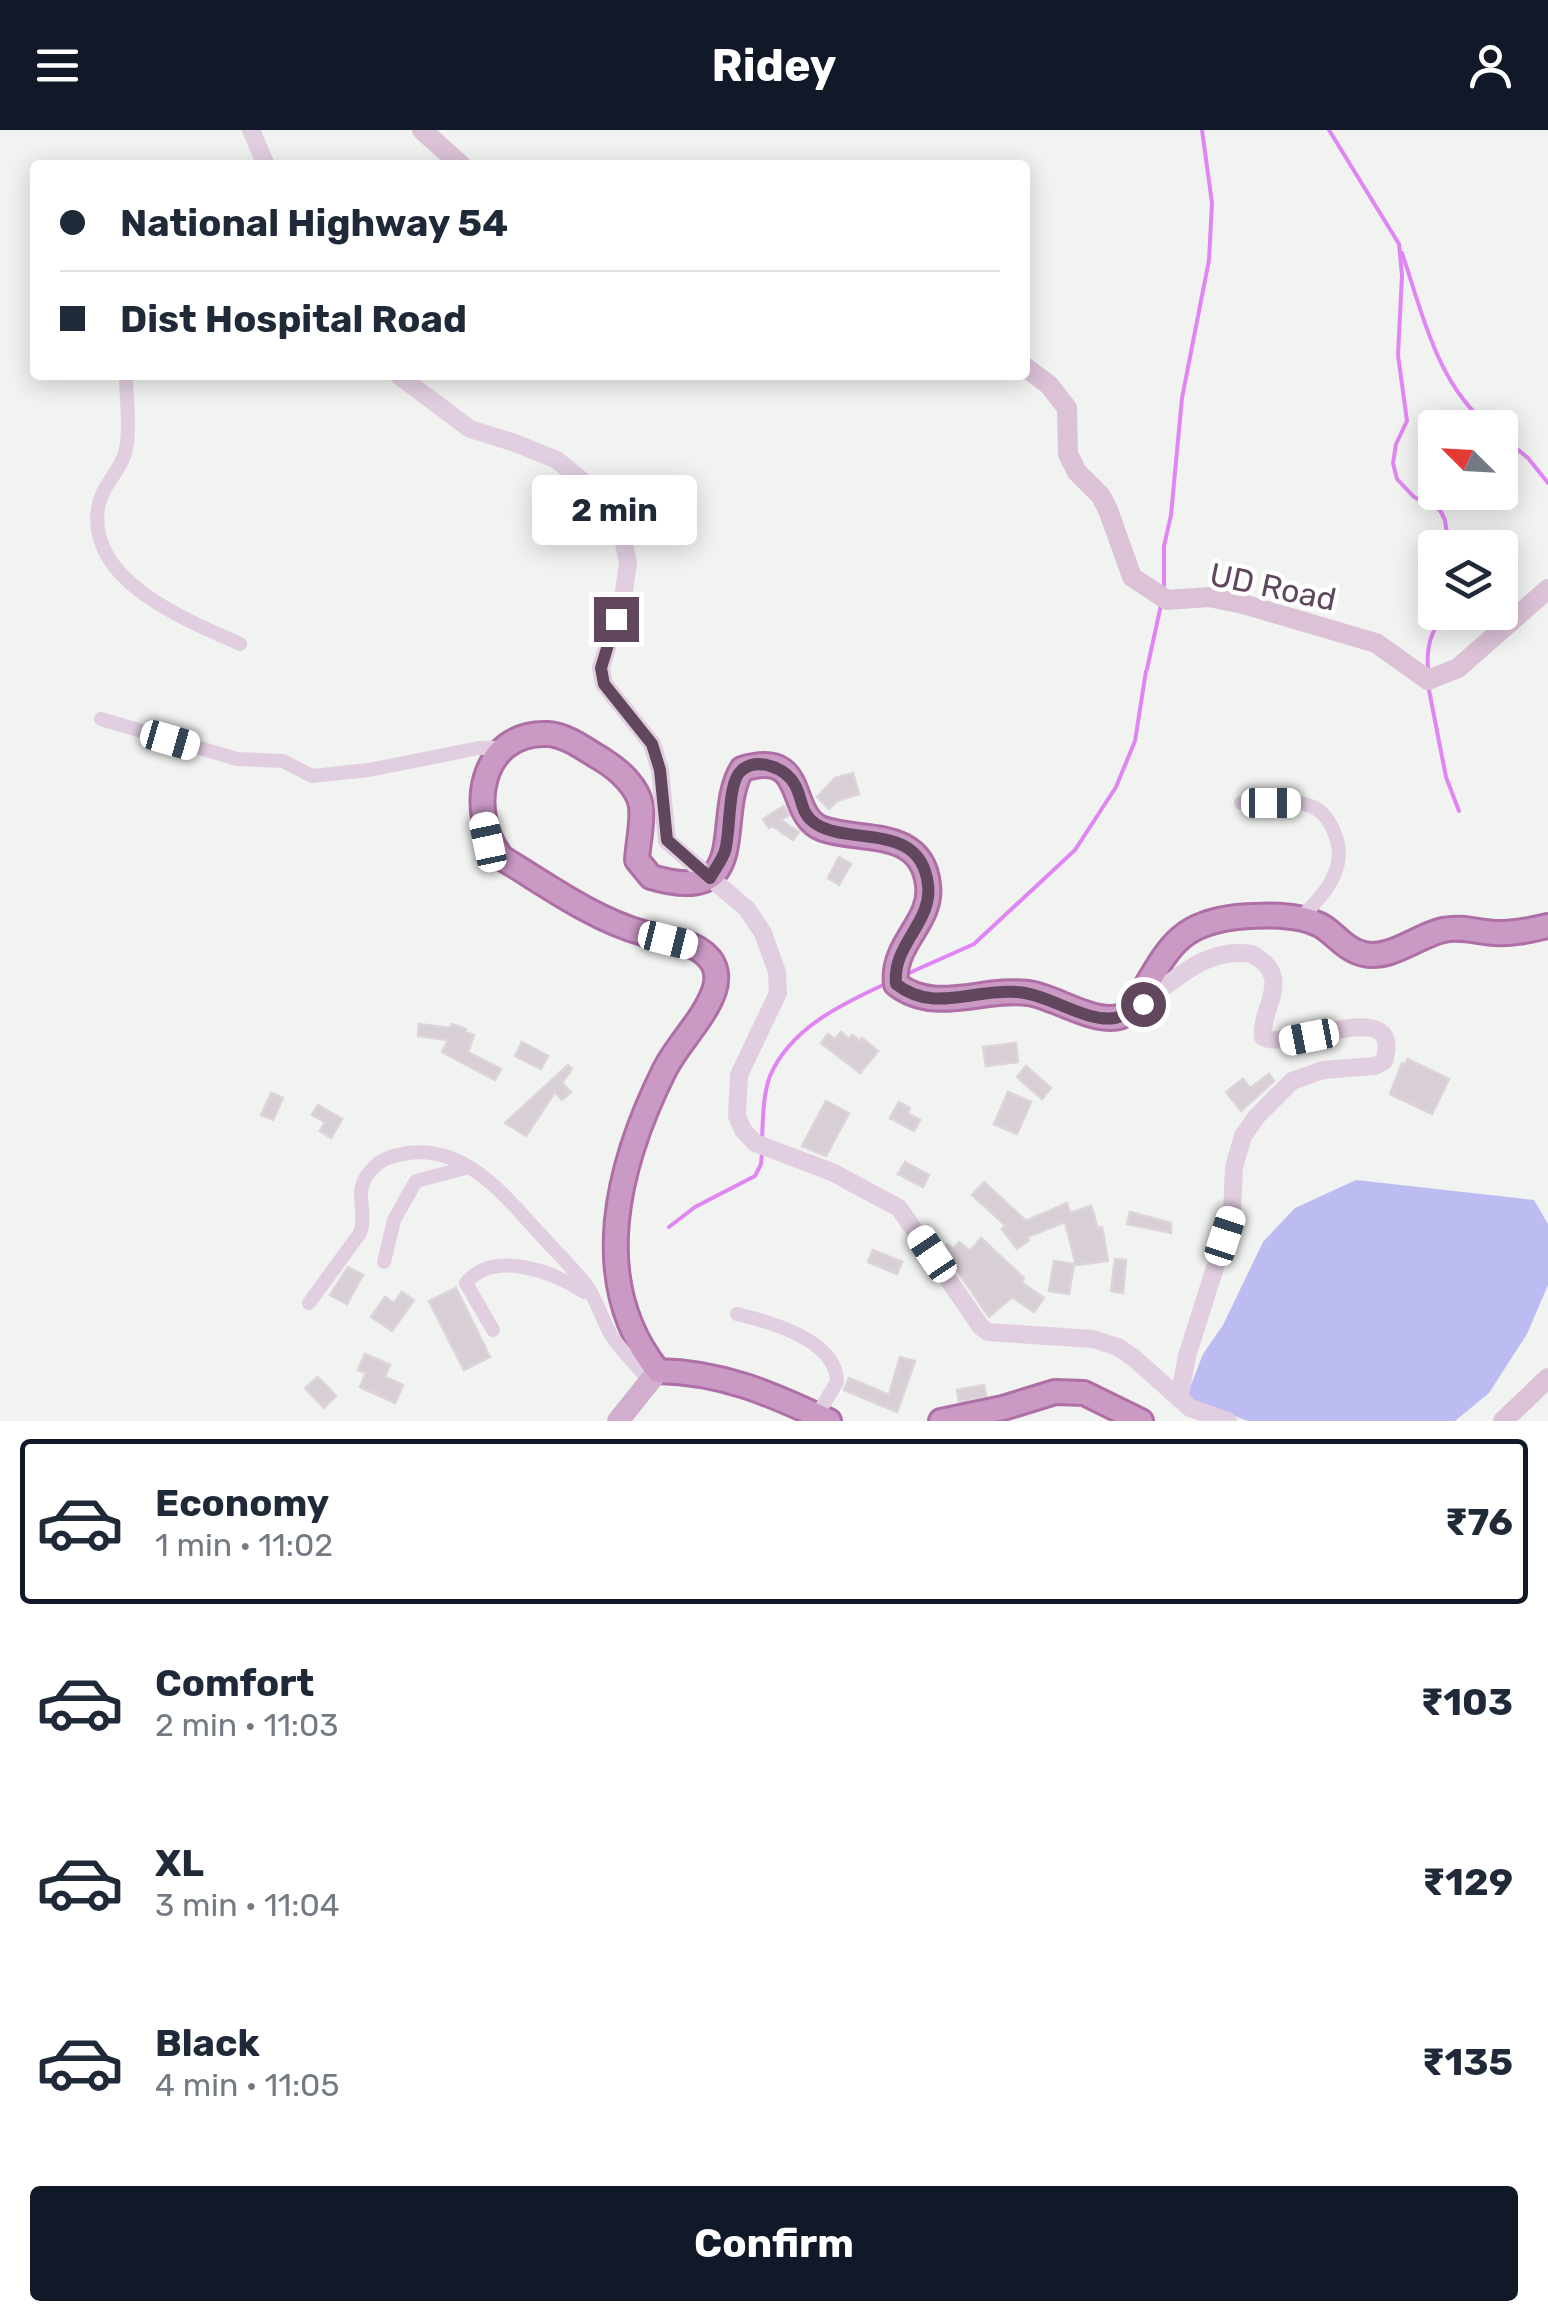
<!DOCTYPE html>
<html lang="en">
<head>
<meta charset="utf-8">
<style>
	:root { --surface:#fff; --page:#f2f2f3; --text:#1f2937; --muted:#747a83; --line:#e0e1e3; --accent:#111827 }
	body { margin:0; font-family:Rubik,sans-serif; background:var(--page); color:var(--text); height:100vh; display:flex; flex-direction:column; font-size:38px; white-space:nowrap }
	* { box-sizing:border-box; margin:0 }
	p { font-size:32px; color:var(--muted) }
	.icon { flex:none; width:55px; height:55px; fill:none; stroke:currentColor; stroke-width:2; stroke-linecap:round; stroke-linejoin:round }
	.map { position:relative; height:1291px; overflow:hidden }
	.panel { display:flex; flex-direction:column; background:var(--surface); flex:1 }
	.panel>* { flex:none }
	.banner { position:absolute; left:30px; top:30px; width:1000px; height:220px; border-radius:10px; box-shadow:0 5px 25px #0003; display:grid; align-content:center; height:220px; padding:0 30px; background:var(--surface) }
	.needle { width:65px; rotate:294deg }
	.fabs { position:absolute; left:1418px; top:280px; display:grid; gap:20px }
	.fabs a { display:grid; place-items:center; width:100px; height:100px; border-radius:10px; background:var(--surface); box-shadow:0 5px 25px #0003; font-size:50px }
	.end { position:absolute; width:45px; height:45px; margin:-22px; border:12px solid #60475e; background:#fff; box-shadow:0 0 0 5px #fff }
	.from { border-radius:50% }
	.bubble { position:absolute; height:70px; border-radius:10px; background:var(--surface); box-shadow:0 5px 25px #0003; font-size:32px; font-weight:700; line-height:70px; text-align:center }
	.car { position:absolute; width:30px; height:60px; margin:-30px -15px; border-radius:12px; box-shadow:0 0 8px 2px #0007; background:linear-gradient(#fff 24%,#345 0 40%,#fff 0 76%,#345 0 86%,#fff 0) }
	.banner b { display:flex; align-items:center; gap:35px; height:95px; font-size:38px }
	.banner b+b { border-top:2px solid var(--line) }
	.banner i { width:25px; height:25px; background:var(--text) }
	ul { padding:18px 0 0; list-style:none }
	li { display:flex; align-items:center; gap:30px; height:165px; margin:0 20px 15px; padding:0 10px; border:5px solid transparent; border-radius:10px }
	li div { flex:1 }
	li b { display:block; font-size:38px }
	li em { font-style:normal; font-weight:700 }
	li.active { border-color:var(--accent) }
	li>.icon { width:90px; height:90px; stroke-width:1.5 }
	.cta { display:flex; gap:20px; margin-top:auto; padding:20px 30px }
	.cta a { flex:1; height:115px; border-radius:10px; background:var(--accent); color:#fff; font-size:40px; font-weight:700; line-height:115px; text-align:center }
	header { display:flex; justify-content:space-between; align-items:center; height:130px; padding:0 30px; background:var(--accent); color:#fff; font-size:45px; font-weight:700 }
	.map>svg:first-child { display:block }
	.green { fill:#bcbcf3 }
	.lines { fill:none; stroke-linecap:round; stroke-linejoin:round }
	.stream { stroke:#e086f4; stroke-width:4 }
	.building { fill:#d8cfd6; stroke:#dcd4da; stroke-width:2.5 }
	.trunk-casing { stroke:#af6fa6; stroke-width:28 }
	.minor { stroke:#e1cee0; stroke-width:14 }
	.tertiary { stroke:#e1cee0; stroke-width:18 }
	.secondary { stroke:#dbc2d7; stroke-width:20 }
	.primary { stroke:#d1aece; stroke-width:22 }
	.trunk { stroke:#ca99c4; stroke-width:22 }
	.route { stroke:#60475e; stroke-width:12 }
	.labels { text-anchor:middle; stroke-width:9; stroke-linejoin:round; paint-order:stroke }
	.street-label { font-size:32px; fill:#60475e; stroke:#fff }
</style>
</head>
<body>
<header><svg class="icon" aria-label="menu" viewBox="0 0 24 24"><path d="M4 6h16M4 12h16M4 18h16"/></svg>Ridey<svg class="icon" aria-label="person" viewBox="0 0 24 24"><circle cx="12" cy="8" r="4"/><path d="M4 21q1-7 8-7t8 7"/></svg></header>
<div class="map">
<svg width="1548" height="1291" viewBox="0 0 1548 1291">
	<rect width="100%" height="100%" fill="#f1f3f0"/>
	<polygon class="green" points="1356,1050 1534,1070 1548,1094 1548,1155 1527,1204 1489,1263 1455,1291 1248,1291 1186,1268 1203,1224 1223,1195 1263,1112 1295,1078"/>
	<g class="lines">
		<g class="stream">
			<polyline points="1329,0 1399,114 1402,145 1398,225 1407,291 1396,314 1393,333 1397,349 1414,367 1440,380 1445,390 1449,418"/>
			<path d="M1402 123C1423 185 1437 255 1491 298"/>
			<polyline points="1500,305 1528,328 1548,353"/>
			<polyline points="1164,456 1164,416 1171,385 1182,268 1209,130 1212,73 1202,0"/>
			<polyline points="1147,539 1161,475"/>
			<path d="M1428 540C1426 515 1431 504 1444 482"/>
			<polyline points="1428,555 1446,647 1459,681"/>
			<polyline points="909,843 974,814 1075,720 1116,657 1135,611 1146,541"/>
			<path d="M762 1008C763 989 763 964 770 946 790 899 840 875 883 855"/>
			<polyline points="669,1097 695,1077 755,1046 761,1034 762,1022"/>
		</g>
	</g>
	<g class="building">
		<polygon points="853,643 859,664 837,671 829,679 817,667 835,648"/>
		<polygon points="784,676 789,685 781,690 799,702 793,710 772,696 769,698 763,689"/>
		<polygon points="839,727 851,734 839,755 828,748"/>
		<polygon points="419,894 450,898 452,894 466,899 465,902 474,905 468,922 501,939 495,950 442,922 448,910 418,906"/>
		<polygon points="841,902 849,909 852,905 860,911 862,908 878,921 860,943 821,913 828,904 835,909"/>
		<polygon points="522,912 548,926 541,939 515,926"/>
		<polygon points="1016,913 1018,932 986,936 983,917"/>
		<polygon points="1408,929 1449,949 1432,984 1390,964 1402,933 1405,934"/>
		<polygon points="568,935 572,939 562,953 571,962 562,970 555,962 526,1006 505,993"/>
		<polygon points="1026,936 1051,958 1042,969 1017,947"/>
		<polygon points="1269,944 1274,951 1241,981 1226,962 1243,949 1250,958"/>
		<polygon points="1008,962 1031,972 1017,1004 994,994"/>
		<polygon points="271,963 283,968 273,990 261,985"/>
		<polygon points="826,971 849,983 826,1026 802,1016"/>
		<polygon points="899,972 910,978 908,983 920,990 914,1001 890,988"/>
		<polygon points="318,975 342,989 331,1008 320,1001 325,992 312,985"/>
		<polygon points="905,1032 929,1045 923,1057 898,1044"/>
		<polygon points="984,1052 1026,1091 1067,1073 1070,1083 1091,1076 1098,1098 1102,1097 1108,1131 1076,1135 1065,1092 1027,1107 1029,1110 1017,1119 1002,1099 1006,1096 972,1065"/>
		<polygon points="1130,1082 1171,1093 1171,1103 1127,1094"/>
		<polygon points="981,1108 1024,1148 1021,1152 1044,1168 1034,1182 1012,1167 989,1187 943,1120 947,1114 953,1119 959,1112 970,1121"/>
		<polygon points="873,1120 902,1132 897,1144 868,1132"/>
		<polygon points="1115,1129 1126,1130 1123,1163 1111,1161"/>
		<polygon points="1054,1131 1074,1134 1069,1164 1049,1161"/>
		<polygon points="348,1137 363,1145 347,1174 330,1165"/>
		<polygon points="456,1158 490,1227 464,1240 429,1171"/>
		<polygon points="402,1162 414,1170 392,1201 371,1187 385,1167 394,1173"/>
		<polygon points="365,1224 390,1235 385,1247 403,1255 395,1273 360,1257 366,1243 358,1240"/>
		<polygon points="900,1227 915,1231 897,1282 844,1260 849,1248 889,1265"/>
		<polygon points="318,1247 336,1266 324,1278 305,1258"/>
		<polygon points="984,1255 986,1266 959,1272 957,1260"/>
	</g>
	<g class="lines">
		<g class="trunk-casing">
			<g id="trunk">
				<path d="M829 1291C772 1264 722 1242 658 1241 586 1151 618 1033 665 939 679 912 704 889 714 861 718 849 717 835 707 826 692 810 664 809 643 803 593 789 547 755 502 728 466 684 479 601 548 604 567 605 587 621 603 630 619 640 638 657 641 676 643 693 638 713 637 730L651 747C755 778 713 686 742 639 810 618 785 685 823 699 859 712 922 697 928 755 933 792 891 814 896 854 935 885 983 857 1028 863 1056 866 1104 902 1129 882 1136 876 1142 864 1146 856 1171 813 1184 793 1237 787 1262 785 1297 783 1320 795 1335 803 1345 820 1364 824 1391 830 1417 806 1443 800 1462 796 1477 802 1495 803 1513 804 1531 800 1548 796"/>
				<polyline points="941,1291 1003,1278 1055,1262 1084,1263 1141,1291"/>
			</g>
		</g>
		<g class="minor">
			<path d="M126 245C126 269 131 299 125 323 119 343 101 357 98 378 87 452 187 490 240 514"/>
			<polyline points="101,589 237,629 283,631 312,646 369,640 479,618 503,618"/>
			<path d="M1241 673C1263 673 1292 668 1313 677 1322 681 1329 690 1333 700 1351 736 1324 766 1299 789"/>
			<polyline points="384,1132 394,1090 416,1051 469,1037"/>
			<path d="M309 1173 360 1103C368 1083 353 1063 368 1044 379 1029 390 1026 408 1023 466 1015 505 1066 540 1104 555 1121 573 1138 587 1156 597 1171 602 1189 611 1205 622 1222 638 1237 651 1252"/>
			<path d="M737 1184C770 1192 837 1210 837 1252L817 1285"/>
			<path d="M493 1200 466 1153C494 1119 554 1142 584 1162"/>
		</g>
		<g class="tertiary">
			<polyline points="251,0 266,35"/>
			<polyline points="398,245 470,299 515,313 557,330 609,373 620,393 628,433 624,461 601,538 604,554 652,614 660,640 667,711 747,779 763,803 777,842 778,863 739,945 737,986 743,1000 755,1013 832,1042 899,1078 981,1197 988,1202 1093,1209 1118,1217 1134,1228 1190,1278 1228,1291"/>
			<path d="M1138 877C1174 852 1204 816 1252 824 1295 848 1260 876 1263 907 1291 923 1405 862 1384 931L1375 936 1323 940 1292 951 1257 986 1243 1006 1234 1037 1232 1084 1187 1226 1179 1269"/>
		</g>
		<g class="secondary">
			<polyline points="422,0 461,35"/>
			<polyline points="1025,237 1049,255 1067,278 1068,324 1077,342 1101,366 1108,380 1132,447 1167,470 1209,467 1243,474 1376,513 1428,550 1458,538 1548,459"/>
			<polyline points="1503,1291 1548,1248"/>
		</g>
		<polyline class="primary" points="618,1291 658,1241"/>
		<use href="#trunk" class="trunk"/>
	</g>
	<g class="lines">
		<path class="route" d="M616 489 601 538 604 554 652 614 660 640 667 710 710 748C715 739 722 730 725 721 731 701 727 651 742 640 758 627 786 638 795 655 803 669 800 684 816 694 850 716 921 691 928 755 933 792 892 814 896 854 934 884 974 858 1017 862 1049 864 1086 893 1115 888 1125 886 1135 879 1143 874"/>
	</g>
	<g class="labels">
		<g class="street-label">
			<text transform="translate(1273 457) rotate(12)" y="11">UD Road</text>
		</g>
	</g>
</svg>
<div class="fabs">
<a><svg class="needle" viewBox="-14 -14 28 28"><path d="M0-13l5 13h-10z" fill="#e53935"/><path d="M0 13l5-13h-10z" fill="#747a83"/></svg></a>
<a><svg class="icon" aria-label="layers" viewBox="0 0 24 24"><path d="M12 4l9 5-9 5-9-5zM3 14l9 5 9-5"/></svg></a>
</div>
<i class="end from" style="left:1143px;top:874px"></i>
<i class="end" style="left:616px;top:489px"></i>
<div class="bubble" style="left:532px;top:345px;width:165px">2 min</div>
<i class="car" style="left:170px;top:610px;rotate:106deg"></i>
<i class="car" style="left:1271px;top:673px;rotate:90deg"></i>
<i class="car" style="left:488px;top:712px;rotate:348deg"></i>
<i class="car" style="left:668px;top:810px;rotate:104deg"></i>
<i class="car" style="left:1309px;top:907px;rotate:259deg"></i>
<i class="car" style="left:1225px;top:1106px;rotate:18deg"></i>
<i class="car" style="left:932px;top:1124px;rotate:326deg"></i>
<div class="banner">
<b><i class="from"></i>National Highway 54</b>
<b><i></i>Dist Hospital Road</b>
</div>
</div>
<section class="panel">
<ul>
<li class="active"><svg class="icon" aria-label="car" viewBox="0 0 24 24"><path d="M5 17H2v-5l4-1 3-4h7l3 4 3 1v5h-3M9 17h6M6 11h13"/><circle cx="7" cy="17" r="2"/><circle cx="17" cy="17" r="2"/></svg><div><b>Economy</b><p>1 min · 11:02</p></div><em>₹76</em></li>
<li><svg class="icon" aria-label="car" viewBox="0 0 24 24"><path d="M5 17H2v-5l4-1 3-4h7l3 4 3 1v5h-3M9 17h6M6 11h13"/><circle cx="7" cy="17" r="2"/><circle cx="17" cy="17" r="2"/></svg><div><b>Comfort</b><p>2 min · 11:03</p></div><em>₹103</em></li>
<li><svg class="icon" aria-label="car" viewBox="0 0 24 24"><path d="M5 17H2v-5l4-1 3-4h7l3 4 3 1v5h-3M9 17h6M6 11h13"/><circle cx="7" cy="17" r="2"/><circle cx="17" cy="17" r="2"/></svg><div><b>XL</b><p>3 min · 11:04</p></div><em>₹129</em></li>
<li><svg class="icon" aria-label="car" viewBox="0 0 24 24"><path d="M5 17H2v-5l4-1 3-4h7l3 4 3 1v5h-3M9 17h6M6 11h13"/><circle cx="7" cy="17" r="2"/><circle cx="17" cy="17" r="2"/></svg><div><b>Black</b><p>4 min · 11:05</p></div><em>₹135</em></li>
</ul>
<div class="cta"><a>Confirm</a></div>
</section>
</body>
</html>
